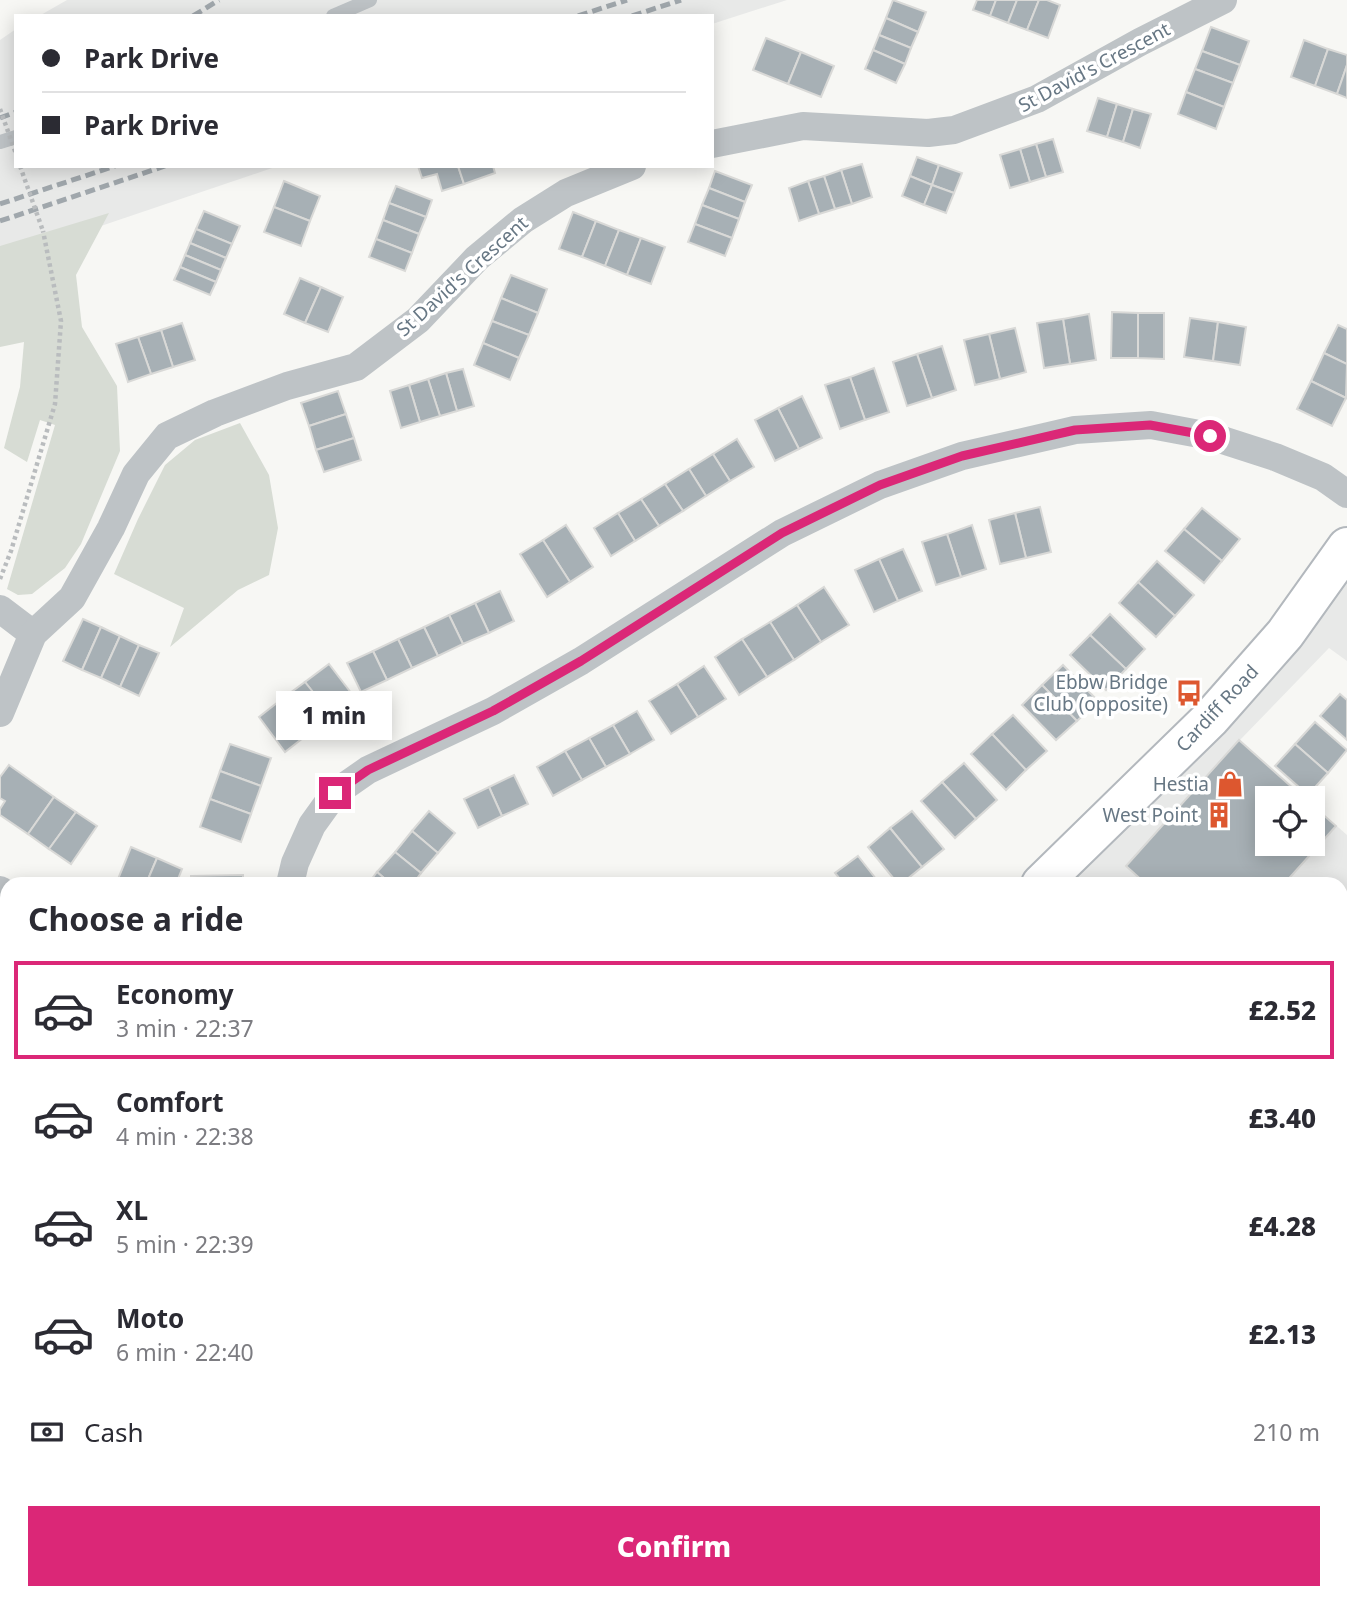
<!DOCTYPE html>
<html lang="en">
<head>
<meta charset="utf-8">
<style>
	:root { --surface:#fff; --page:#f7f7f7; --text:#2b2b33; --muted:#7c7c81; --line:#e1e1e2; --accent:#db2777 }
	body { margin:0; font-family:"Noto Sans",sans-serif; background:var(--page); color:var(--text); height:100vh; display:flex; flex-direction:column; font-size:26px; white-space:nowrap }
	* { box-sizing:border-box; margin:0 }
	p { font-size:23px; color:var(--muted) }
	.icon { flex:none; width:38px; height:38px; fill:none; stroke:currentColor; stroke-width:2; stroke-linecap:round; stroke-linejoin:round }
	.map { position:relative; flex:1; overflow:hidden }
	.side { position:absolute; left:0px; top:877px; width:1348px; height:723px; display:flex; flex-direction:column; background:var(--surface); border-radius:21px 21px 0 0; box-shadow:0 4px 18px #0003 }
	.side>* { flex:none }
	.top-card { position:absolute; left:14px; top:14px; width:700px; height:154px; border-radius:0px; box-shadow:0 4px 18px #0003; display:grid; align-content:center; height:154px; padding:0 28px; background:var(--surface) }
	.controls { position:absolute; left:1255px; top:786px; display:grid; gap:14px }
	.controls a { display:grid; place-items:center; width:70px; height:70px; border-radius:0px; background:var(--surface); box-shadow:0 4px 18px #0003; font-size:35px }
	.end { position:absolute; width:32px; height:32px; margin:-16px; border:9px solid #db2777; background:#fff; box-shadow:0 0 0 4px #fff }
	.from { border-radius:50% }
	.bubble { position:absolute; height:49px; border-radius:0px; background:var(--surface); box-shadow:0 4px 18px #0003; font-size:23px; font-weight:800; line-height:49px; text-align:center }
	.top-card b { display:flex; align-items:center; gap:24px; height:66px; font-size:26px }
	.top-card b+b { border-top:2px solid var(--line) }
	.top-card i { width:18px; height:18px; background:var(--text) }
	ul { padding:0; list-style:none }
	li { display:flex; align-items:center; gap:21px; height:98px; margin:0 14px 10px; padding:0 14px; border:4px solid transparent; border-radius:0px }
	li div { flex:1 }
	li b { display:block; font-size:26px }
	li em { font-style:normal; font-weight:800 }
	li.current { border-color:var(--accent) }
	li>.icon { width:63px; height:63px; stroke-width:1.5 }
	h2 { padding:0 28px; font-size:32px; line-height:84px }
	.pay { display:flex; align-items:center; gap:18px; height:77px; padding:0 28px; font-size:26px }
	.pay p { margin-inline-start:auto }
	.button { display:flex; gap:14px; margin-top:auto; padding:14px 28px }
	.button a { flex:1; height:80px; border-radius:0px; background:var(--accent); color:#fff; font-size:28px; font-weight:800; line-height:80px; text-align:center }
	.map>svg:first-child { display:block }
	.built { fill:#e8e9e8 }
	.green { fill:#d7dcd4 }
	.building { fill:#a7b0b5; stroke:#d9d9d7; stroke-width:2 }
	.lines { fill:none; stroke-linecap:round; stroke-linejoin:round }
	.secondary-casing { stroke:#b3b8bd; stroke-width:42 }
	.path { stroke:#b9bcbe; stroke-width:4.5; stroke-dasharray:3.5 3.5; stroke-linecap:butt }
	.lane { stroke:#bec3c6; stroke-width:14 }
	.street { stroke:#bec3c6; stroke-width:28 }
	.secondary { stroke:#fff; stroke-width:38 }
	.rail { stroke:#a0a7ac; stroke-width:5; stroke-dasharray:10 5; stroke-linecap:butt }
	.path-bridge { stroke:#b9bcbe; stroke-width:4.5; stroke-dasharray:3.5 3.5; stroke-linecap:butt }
	.route { stroke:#db2777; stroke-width:9 }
	.labels { text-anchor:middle; stroke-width:7; stroke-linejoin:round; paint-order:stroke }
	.street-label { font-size:19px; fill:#677784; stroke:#fff }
	.poi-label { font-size:19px; fill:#677784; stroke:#fff; text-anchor:end }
</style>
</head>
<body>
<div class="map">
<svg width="1347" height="1599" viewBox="0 0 1347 1599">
	<rect width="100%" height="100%" fill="#f7f7f4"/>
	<g class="built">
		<polygon points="67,0 787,0 712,24 712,16 39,16"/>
		<polygon points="16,29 16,166 278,166 27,251 0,333 0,40"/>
		<polygon points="1347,544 1347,661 1329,648 1240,740 1304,798 1267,798 1267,844 1312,844 1313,805 1347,835 1347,967 1341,974 1340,884 1041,884"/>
	</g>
	<g class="green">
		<polygon points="109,213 76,275 82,327 117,386 120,451 81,544 65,568 32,594 18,595 7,589 55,425 40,420 27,462 4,448 20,387 24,342 0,347 0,246"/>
		<polygon points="240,423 269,475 278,528 269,575 238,590 170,647 184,608 114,574 138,519 165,465 195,440"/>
		<polygon points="633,1593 837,1592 837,1599 639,1599"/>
	</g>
	<g class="building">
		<polygon points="893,0 926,12 918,32 886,18"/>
		<polygon points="977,0 996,0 990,16 973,10"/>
		<polygon points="996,0 1017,0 1008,23 990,16"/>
		<polygon points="1017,0 1039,0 1027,30 1008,23"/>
		<polygon points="1039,0 1047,0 1060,5 1048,38 1027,30"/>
		<polygon points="886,18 918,32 911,48 879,35"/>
		<polygon points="1211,27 1249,41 1240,65 1202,51"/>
		<polygon points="879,35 911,48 905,64 873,50"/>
		<polygon points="766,38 801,52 788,84 753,70"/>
		<polygon points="1304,40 1328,49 1315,86 1291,77"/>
		<polygon points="1328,49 1347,55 1347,65 1337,94 1315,86"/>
		<polygon points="873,50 905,64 896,83 865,69"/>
		<polygon points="1202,51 1240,65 1233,83 1195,69"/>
		<polygon points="801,52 834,66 821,97 788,84"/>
		<polygon points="1347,65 1347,98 1337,94"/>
		<polygon points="1195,69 1233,83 1224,107 1186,92"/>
		<polygon points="1186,92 1224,107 1216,129 1178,114"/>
		<polygon points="1098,98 1117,104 1107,137 1087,131"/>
		<polygon points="1117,104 1133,109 1123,142 1107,137"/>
		<polygon points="1133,109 1151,114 1140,148 1123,142"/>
		<polygon points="1053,139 1063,172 1046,177 1036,144"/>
		<polygon points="1036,144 1046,177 1030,182 1020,149"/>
		<polygon points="1020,149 1030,182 1010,188 1000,155"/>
		<polygon points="917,157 939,165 932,185 910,176"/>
		<polygon points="862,164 872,197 852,204 841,170"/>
		<polygon points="939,165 962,173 954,193 932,185"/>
		<polygon points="418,166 458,166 464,184 442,191 437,174 422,178"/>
		<polygon points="458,166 493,166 495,173 464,184"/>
		<polygon points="841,170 852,204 835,209 824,176"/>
		<polygon points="715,171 752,185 745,202 709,188"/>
		<polygon points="824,176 835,209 819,214 808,181"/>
		<polygon points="910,176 932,185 924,205 902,196"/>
		<polygon points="284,181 320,196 310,221 274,207"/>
		<polygon points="808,181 819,214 799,221 789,188"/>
		<polygon points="932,185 954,193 946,213 924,205"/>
		<polygon points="396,186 432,200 426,217 389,203"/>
		<polygon points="709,188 745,202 739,219 702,205"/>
		<polygon points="389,203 426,217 419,234 383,220"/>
		<polygon points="702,205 739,219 732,238 695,224"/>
		<polygon points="274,207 310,221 301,246 264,232"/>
		<polygon points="204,211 240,226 232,244 196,229"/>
		<polygon points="573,212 596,221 582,257 559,249"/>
		<polygon points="383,220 419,234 412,253 376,239"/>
		<polygon points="596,221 619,230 605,266 582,257"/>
		<polygon points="695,224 732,238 725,256 688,242"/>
		<polygon points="196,229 232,244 226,258 190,243"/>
		<polygon points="619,230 641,238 627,275 605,266"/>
		<polygon points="641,238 665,247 651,284 627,275"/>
		<polygon points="376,239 412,253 405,271 369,257"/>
		<polygon points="190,243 226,258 221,270 185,255"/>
		<polygon points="185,255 221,270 216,282 180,267"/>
		<polygon points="180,267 216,282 210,295 174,280"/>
		<polygon points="511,275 547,289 538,313 501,298"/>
		<polygon points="300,278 321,287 305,323 284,314"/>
		<polygon points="321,287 343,297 328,332 305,323"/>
		<polygon points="501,298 538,313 529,335 492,321"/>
		<polygon points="1112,312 1138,313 1138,358 1111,358"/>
		<polygon points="1138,313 1164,313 1164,359 1138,358"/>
		<polygon points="1089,314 1096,360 1070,364 1063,319"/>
		<polygon points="1190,318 1218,322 1213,361 1184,357"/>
		<polygon points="1063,319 1070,364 1044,368 1037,323"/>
		<polygon points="492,321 529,335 519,358 483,343"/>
		<polygon points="1218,322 1246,327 1240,365 1213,361"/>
		<polygon points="182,323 195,360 173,367 161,330"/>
		<polygon points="1338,325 1347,329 1347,364 1324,353"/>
		<polygon points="1015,328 1026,372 1000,379 989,334"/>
		<polygon points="161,330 173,367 151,374 138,337"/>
		<polygon points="989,334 1000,379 975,385 964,340"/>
		<polygon points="138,337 151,374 128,382 116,344"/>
		<polygon points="483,343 519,358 510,380 474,365"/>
		<polygon points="942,346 956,390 932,398 917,354"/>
		<polygon points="1324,353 1347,364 1346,398 1311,381"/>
		<polygon points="917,354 932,398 907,406 893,362"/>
		<polygon points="874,368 889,412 865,420 850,377"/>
		<polygon points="463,369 474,406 457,411 446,373"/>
		<polygon points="446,373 457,411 440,416 428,379"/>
		<polygon points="850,377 865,420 840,429 825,385"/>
		<polygon points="428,379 440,416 420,422 409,385"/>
		<polygon points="1311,381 1346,398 1332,426 1297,409"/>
		<polygon points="409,385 420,422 401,428 390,391"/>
		<polygon points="338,391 346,414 309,426 301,403"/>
		<polygon points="802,396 822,438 799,449 778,408"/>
		<polygon points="778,408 799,449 775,461 755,420"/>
		<polygon points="346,414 354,438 316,450 309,426"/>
		<polygon points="354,438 361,460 324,472 316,450"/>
		<polygon points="737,439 754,467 730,481 713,454"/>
		<polygon points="713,454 730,481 706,496 689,469"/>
		<polygon points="689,469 706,496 683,511 665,484"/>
		<polygon points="665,484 683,511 659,526 641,499"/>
		<polygon points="641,499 659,526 635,541 618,513"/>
		<polygon points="1040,507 1051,552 1026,558 1015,513"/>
		<polygon points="1202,508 1240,539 1222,561 1184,529"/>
		<polygon points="618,513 635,541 611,556 594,528"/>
		<polygon points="1015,513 1026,558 1000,564 989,520"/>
		<polygon points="566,525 593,567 570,582 543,540"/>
		<polygon points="972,525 986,569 961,577 947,534"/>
		<polygon points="1184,529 1222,561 1204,583 1165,551"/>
		<polygon points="947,534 961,577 936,585 922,542"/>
		<polygon points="543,540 570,582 547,597 520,554"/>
		<polygon points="903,549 922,591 898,601 879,559"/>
		<polygon points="879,559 898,601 874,612 855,570"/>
		<polygon points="1157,561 1194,595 1175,616 1138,582"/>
		<polygon points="1138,582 1175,616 1156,637 1119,603"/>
		<polygon points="824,587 849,625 821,642 797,605"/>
		<polygon points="500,591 514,621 489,633 475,603"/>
		<polygon points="475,603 489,633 463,644 449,615"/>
		<polygon points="797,605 821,642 794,660 770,622"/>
		<polygon points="1110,614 1145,649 1126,669 1090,635"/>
		<polygon points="449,615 463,644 438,656 424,627"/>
		<polygon points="83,619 101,627 82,670 63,661"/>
		<polygon points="770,622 794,660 767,677 742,639"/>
		<polygon points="101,627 120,636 101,678 82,670"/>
		<polygon points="424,627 438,656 412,668 398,639"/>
		<polygon points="1090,635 1126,669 1106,690 1070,655"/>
		<polygon points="120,636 139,645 120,687 101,678"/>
		<polygon points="398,639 412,668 387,680 373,651"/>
		<polygon points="742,639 767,677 739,695 715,657"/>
		<polygon points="139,645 159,653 139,696 120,687"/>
		<polygon points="373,651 387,680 361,692 347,663"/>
		<polygon points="329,664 355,698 332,716 305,682"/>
		<polygon points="1063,665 1098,701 1077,721 1042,685"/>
		<polygon points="704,666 726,699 698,717 677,684"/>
		<polygon points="305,682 332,716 308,734 282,699"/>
		<polygon points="677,684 698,717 671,734 649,701"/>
		<polygon points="1042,685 1077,721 1056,740 1022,705"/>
		<polygon points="1340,694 1347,700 1347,740 1320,716"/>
		<polygon points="282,699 308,734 285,752 259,717"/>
		<polygon points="637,711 654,740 630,754 613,725"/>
		<polygon points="1013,715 1047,751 1026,770 992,734"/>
		<polygon points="1315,722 1347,750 1328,773 1295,744"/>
		<polygon points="613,725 630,754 606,767 589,738"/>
		<polygon points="992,734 1026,770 1006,790 971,754"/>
		<polygon points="589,738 606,767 582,780 565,751"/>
		<polygon points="1239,740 1304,798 1267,798 1267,844 1312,844 1312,805 1336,826 1284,884 1146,884 1126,866"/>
		<polygon points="230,744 271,758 261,786 220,771"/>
		<polygon points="1295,744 1328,773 1308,795 1275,766"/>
		<polygon points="565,751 582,780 553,796 537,767"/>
		<polygon points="964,763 997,800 976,819 942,782"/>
		<polygon points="9,765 54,797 28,834 0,815 0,809 5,801 0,798 0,777"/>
		<polygon points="220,771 261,786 251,814 210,799"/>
		<polygon points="514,775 528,804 502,816 489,787"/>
		<polygon points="942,782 976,819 955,838 921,801"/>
		<polygon points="489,787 502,816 478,828 464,799"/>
		<polygon points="54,797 76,812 49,849 28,834"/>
		<polygon points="210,799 251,814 241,842 200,827"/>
		<polygon points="429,811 455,833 438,853 412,831"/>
		<polygon points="912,811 944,849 922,867 890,828"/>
		<polygon points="76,812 97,826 71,864 49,849"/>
		<polygon points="890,828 922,867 901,884 898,884 868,847"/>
		<polygon points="412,831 438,853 421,873 395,852"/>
		<polygon points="131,847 157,858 146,884 116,884"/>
		<polygon points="395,852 421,873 413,884 391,884 377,872"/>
		<polygon points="858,856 880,884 844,884 835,873"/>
		<polygon points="157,858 182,869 176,884 146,884"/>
		<polygon points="377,872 391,884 368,884"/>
		<polygon points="243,875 243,884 191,884 191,876"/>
		<polygon points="0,1164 7,1165 7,1227 0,1227"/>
		<polygon points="1347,1496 1347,1525 1340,1518 1340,1501"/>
		<polygon points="125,1592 149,1592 146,1599 123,1599"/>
		<polygon points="149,1592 172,1592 171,1595 180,1599 146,1599"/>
		<rect x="1058" y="1592" width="37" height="7"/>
		<rect x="1182" y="1592" width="36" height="7"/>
	</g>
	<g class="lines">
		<g class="secondary-casing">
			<g id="secondary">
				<polyline points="1041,884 1210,719 1285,634 1347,547"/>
				<polyline points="0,1351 7,1350"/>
			</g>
		</g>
		<polyline class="path" points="0,579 11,551 55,404 61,321 43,231"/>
		<g class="lane">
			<polyline points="333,16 370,0"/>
			<polyline points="0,142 16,137"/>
			<polyline points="1340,1243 1347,1235"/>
			<polyline points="1340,1361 1347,1377"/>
			<polyline points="1280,1599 1281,1592"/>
		</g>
		<g class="street">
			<polyline points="712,144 803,126 928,133 954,130 1037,99 1140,42 1223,0"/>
			<polyline points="0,609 33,634"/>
			<polyline points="0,713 33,634 72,598 111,528 136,474 167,436 215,413 287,386 356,367 418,320 477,258 523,220 566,193 632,166"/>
			<polyline points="290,884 295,863 312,825 335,793 368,770 493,711 581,661 782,533 880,485 962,456 1075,430 1151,425 1210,436 1275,457 1323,477 1347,494"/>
			<polyline points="0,890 7,895"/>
			<polyline points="1340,974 1347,967"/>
			<polyline points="0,1281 7,1281"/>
			<polyline points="1340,1445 1347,1444"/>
			<polyline points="43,1592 45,1599"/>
			<polyline points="420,1592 426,1599"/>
			<polyline points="1139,1599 1140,1592"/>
		</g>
		<use href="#secondary" class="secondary"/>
		<g class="rail">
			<polyline points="193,16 219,0"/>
			<polyline points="578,16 627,0"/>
			<polyline points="632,16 681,0"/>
			<polyline points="0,118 16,112"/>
			<polyline points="0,204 115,166"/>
			<polyline points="0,221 165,166"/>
		</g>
		<g class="path-bridge">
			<polyline points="0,109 16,154"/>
			<polyline points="20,166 43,231"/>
		</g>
	</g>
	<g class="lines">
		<polyline class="route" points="335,793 368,770 493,711 581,661 782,533 880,485 962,456 1075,430 1150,425 1210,436"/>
	</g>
	<defs>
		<g id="bus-bare" transform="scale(2.1)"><path d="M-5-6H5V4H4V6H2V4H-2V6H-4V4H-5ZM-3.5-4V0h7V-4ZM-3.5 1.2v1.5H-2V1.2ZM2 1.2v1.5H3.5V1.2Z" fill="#dd572f" stroke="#fff" stroke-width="2.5" paint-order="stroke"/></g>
		<g id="shop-bare" transform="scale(2.1)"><path d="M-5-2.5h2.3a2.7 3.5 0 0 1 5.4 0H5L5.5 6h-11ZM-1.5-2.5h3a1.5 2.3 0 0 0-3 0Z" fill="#dd572f" stroke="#fff" stroke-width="2.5" paint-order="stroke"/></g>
		<g id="building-bare" transform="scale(2.1)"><path d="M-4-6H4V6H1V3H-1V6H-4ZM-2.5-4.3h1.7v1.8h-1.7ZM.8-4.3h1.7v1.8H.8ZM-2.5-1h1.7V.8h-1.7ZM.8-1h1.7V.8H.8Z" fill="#dd572f" stroke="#fff" stroke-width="2.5" paint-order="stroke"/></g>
	</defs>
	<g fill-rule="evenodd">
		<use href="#bus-bare" x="1189" y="693"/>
		<use href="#shop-bare" x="1230" y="784"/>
		<use href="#building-bare" x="1219" y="815"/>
	</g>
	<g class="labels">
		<g class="street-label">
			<text transform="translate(1094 67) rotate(-28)" y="7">St David's Crescent</text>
			<text transform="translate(462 276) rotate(-42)" y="7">St David's Crescent</text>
			<text transform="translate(1217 708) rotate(-47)" y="7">Cardiff Road</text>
		</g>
		<g class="poi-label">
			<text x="1168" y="689">Ebbw Bridge<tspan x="1168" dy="22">Club (opposite)</tspan></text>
			<text x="1209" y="791">Hestia</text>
			<text x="1198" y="822">West Point</text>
		</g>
	</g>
</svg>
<div class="controls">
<a><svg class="icon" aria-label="locate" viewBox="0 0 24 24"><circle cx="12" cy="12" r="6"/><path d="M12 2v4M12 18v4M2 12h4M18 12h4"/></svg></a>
</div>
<i class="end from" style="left:1210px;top:436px"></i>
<i class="end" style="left:335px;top:793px"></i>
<div class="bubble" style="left:276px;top:691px;width:116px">1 min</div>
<div class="top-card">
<b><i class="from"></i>Park Drive</b>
<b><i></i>Park Drive</b>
</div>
<section class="side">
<h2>Choose a ride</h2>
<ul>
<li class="current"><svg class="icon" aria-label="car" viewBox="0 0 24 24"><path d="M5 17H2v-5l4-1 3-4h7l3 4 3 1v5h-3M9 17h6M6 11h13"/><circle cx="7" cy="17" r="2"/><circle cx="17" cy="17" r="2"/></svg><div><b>Economy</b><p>3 min · 22:37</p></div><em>£2.52</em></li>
<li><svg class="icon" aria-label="car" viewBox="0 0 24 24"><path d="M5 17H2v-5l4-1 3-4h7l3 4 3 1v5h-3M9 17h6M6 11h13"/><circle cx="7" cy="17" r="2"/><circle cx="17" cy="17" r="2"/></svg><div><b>Comfort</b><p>4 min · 22:38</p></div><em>£3.40</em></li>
<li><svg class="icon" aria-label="car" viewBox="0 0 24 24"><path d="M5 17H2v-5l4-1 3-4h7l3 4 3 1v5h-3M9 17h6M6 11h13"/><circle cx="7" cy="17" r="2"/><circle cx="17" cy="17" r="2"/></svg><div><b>XL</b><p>5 min · 22:39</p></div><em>£4.28</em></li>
<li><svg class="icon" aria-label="car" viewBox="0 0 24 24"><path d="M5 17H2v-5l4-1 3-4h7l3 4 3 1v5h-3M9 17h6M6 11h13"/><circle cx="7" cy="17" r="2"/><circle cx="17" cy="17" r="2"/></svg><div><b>Moto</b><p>6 min · 22:40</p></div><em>£2.13</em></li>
</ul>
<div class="pay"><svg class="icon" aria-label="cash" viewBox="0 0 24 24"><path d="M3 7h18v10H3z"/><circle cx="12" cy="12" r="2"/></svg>Cash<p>210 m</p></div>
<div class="button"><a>Confirm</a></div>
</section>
</div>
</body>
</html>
